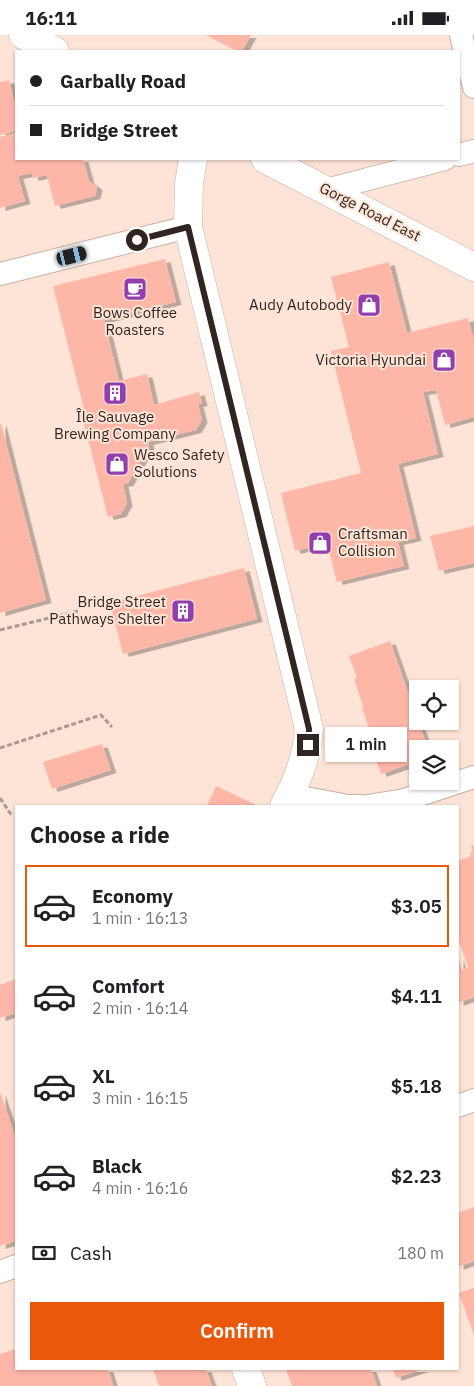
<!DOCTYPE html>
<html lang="en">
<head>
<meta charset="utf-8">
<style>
	:root { --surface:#fff; --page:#f6f6f6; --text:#202124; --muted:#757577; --line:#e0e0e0; --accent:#ea580c }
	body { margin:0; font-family:"IBM Plex Sans",sans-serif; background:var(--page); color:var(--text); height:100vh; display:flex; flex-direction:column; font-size:19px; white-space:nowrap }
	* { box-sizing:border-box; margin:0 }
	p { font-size:16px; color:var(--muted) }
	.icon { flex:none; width:28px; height:28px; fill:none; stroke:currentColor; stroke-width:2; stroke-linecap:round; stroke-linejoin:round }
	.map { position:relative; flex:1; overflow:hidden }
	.sheet { position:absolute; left:15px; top:770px; width:444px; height:565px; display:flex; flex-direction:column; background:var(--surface); border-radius:0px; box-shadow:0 1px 4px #0004 }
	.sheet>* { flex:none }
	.top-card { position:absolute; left:15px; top:15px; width:445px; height:110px; border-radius:0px; box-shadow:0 1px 4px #0004; display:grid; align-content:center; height:110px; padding:0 15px; background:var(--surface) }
	.controls { position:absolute; left:409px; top:645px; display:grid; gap:10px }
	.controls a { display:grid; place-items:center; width:50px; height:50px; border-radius:0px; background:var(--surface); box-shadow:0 1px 4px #0004; font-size:25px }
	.end { position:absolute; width:22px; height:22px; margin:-11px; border:6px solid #2f2621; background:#fff; box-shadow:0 0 0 2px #fff }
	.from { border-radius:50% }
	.bubble { position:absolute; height:35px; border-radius:0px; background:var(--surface); box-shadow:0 1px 4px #0004; font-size:16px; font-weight:600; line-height:35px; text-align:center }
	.car { position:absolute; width:15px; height:30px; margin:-15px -8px; border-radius:6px; box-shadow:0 0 4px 1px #0007; background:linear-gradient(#222 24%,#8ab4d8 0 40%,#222 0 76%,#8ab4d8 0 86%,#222 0) }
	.top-card b { display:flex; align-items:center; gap:18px; height:48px; font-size:19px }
	.top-card b+b { border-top:1px solid var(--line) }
	.top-card i { width:12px; height:12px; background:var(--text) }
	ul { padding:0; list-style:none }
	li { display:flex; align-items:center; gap:15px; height:82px; margin:0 10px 8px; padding:0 5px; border:2px solid transparent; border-radius:0px }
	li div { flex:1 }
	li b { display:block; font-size:19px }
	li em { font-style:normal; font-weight:600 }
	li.current { border-color:var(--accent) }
	li>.icon { width:45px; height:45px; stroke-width:1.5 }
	h2 { padding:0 15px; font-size:22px; line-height:60px }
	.pay { display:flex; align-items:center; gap:12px; height:55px; padding:0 15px; font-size:19px }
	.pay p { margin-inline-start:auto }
	.primary-button { display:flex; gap:10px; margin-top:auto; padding:10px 15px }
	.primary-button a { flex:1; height:58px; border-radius:0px; background:var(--accent); color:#fff; font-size:20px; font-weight:600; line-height:58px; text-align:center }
	.status { display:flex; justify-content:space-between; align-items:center; height:35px; padding:0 25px; background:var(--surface); direction:ltr }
	.status svg { height:14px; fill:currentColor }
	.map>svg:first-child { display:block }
	.building { fill:#feb6a7; filter:url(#shadow) }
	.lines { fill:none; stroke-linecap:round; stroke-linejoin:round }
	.minor-casing { stroke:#c9b1a3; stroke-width:24 }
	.tertiary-casing { stroke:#c9b1a3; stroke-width:29 }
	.secondary-casing { stroke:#c9b1a3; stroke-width:29 }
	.path { stroke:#ac988e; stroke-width:3; stroke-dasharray:5 2.5; stroke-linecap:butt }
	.minor { stroke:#fff; stroke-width:22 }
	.tertiary { stroke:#fff; stroke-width:28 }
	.secondary { stroke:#fff; stroke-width:28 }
	.route { stroke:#2f2621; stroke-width:6 }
	.labels { text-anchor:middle; stroke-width:4; stroke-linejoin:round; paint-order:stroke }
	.street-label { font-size:15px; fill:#2f2621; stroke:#fee4d6 }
	.poi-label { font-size:15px; fill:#2f2621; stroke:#fee4d6; text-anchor:end }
</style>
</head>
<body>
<div class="status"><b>16:11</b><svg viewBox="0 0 49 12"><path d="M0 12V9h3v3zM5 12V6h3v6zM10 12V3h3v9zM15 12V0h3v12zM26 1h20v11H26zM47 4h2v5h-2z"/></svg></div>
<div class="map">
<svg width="474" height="1351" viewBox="0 0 474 1351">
	<defs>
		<filter id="shadow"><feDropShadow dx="5.5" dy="3" stdDeviation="0" flood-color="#0004"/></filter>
	</defs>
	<rect width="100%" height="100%" fill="#fee4d6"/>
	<g class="building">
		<polygon points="206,0 251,0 242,16 238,16"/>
		<polygon points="9,45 16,75 16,96 0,100 0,47"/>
		<polygon points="16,98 16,124 83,124 89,146 97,152 95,161 55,171 47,140 33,143 32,138 18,141 25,166 0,173 0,102"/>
		<polygon points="165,224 176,267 104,285 119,346 147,339 154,370 199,357 202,368 198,369 202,385 196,395 148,407 149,411 128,448 123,449 127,468 121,479 108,482 84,388 87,386 53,251"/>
		<polygon points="389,227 407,298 468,283 474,305 474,382 445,390 436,355 423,357 438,419 398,429 416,503 398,507 404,531 337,547 327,508 295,516 281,458 361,438 331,316 349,312 331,242"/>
		<polygon points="1,388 46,565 0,578 0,389"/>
		<polygon points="474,491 474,528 439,536 430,501"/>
		<polygon points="244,533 257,584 123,619 110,568"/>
		<polygon points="390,606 428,714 418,714 418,726 381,739 366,695 369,694 362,672 363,671 354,644 357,643 349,621"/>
		<polygon points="102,709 111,735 52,754 43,727"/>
		<polygon points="216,751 252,768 251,771 207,771"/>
		<polygon points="474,810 474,962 458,968 458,921 462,935 468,932 459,906 458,907 458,826 471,821 470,817 473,816 471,811"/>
		<polygon points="16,944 16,978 0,983 0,950"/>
		<polygon points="0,1057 16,1104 16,1206 0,1211"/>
		<polygon points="474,1172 474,1226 458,1232 458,1178"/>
		<polygon points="474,1253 474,1300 459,1258"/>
		<polygon points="16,1314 16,1334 108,1334 113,1351 0,1351 0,1319"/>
		<polygon points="153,1334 206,1334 212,1351 159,1351"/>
		<polygon points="286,1334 371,1334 377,1351 292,1351"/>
		<polygon points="393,1334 423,1334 396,1343"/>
	</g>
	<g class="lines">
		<g class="minor-casing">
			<g id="minor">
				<polyline points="461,0 474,52"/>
				<polyline points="459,120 474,116"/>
				<polyline points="326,155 445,124"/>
				<polyline points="0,239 188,192"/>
				<polyline points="290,760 348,771 361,771"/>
				<polyline points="368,771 404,765 474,742"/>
				<polyline points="458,1071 474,1065"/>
				<polyline points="0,1237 16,1231"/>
			</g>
		</g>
		<g class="tertiary-casing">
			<g id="tertiary">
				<path d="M193 124 189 148 188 192 309 694C307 723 297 746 284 771"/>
				<polyline points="246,1334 252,1351"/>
			</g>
		</g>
		<g class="secondary-casing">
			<g id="secondary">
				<polyline points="23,0 55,16"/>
				<polyline points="265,124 474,232"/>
			</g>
		</g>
		<g class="path">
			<polyline points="0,595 78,576"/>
			<polyline points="0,713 101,680 112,692"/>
			<polyline points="0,763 12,781"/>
		</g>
		<use href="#minor" class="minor"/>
		<use href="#tertiary" class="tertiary"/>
		<use href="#secondary" class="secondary"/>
	</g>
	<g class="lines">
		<polyline class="route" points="137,205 188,192 298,648 309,694 308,710"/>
	</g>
	<defs>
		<g id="cafe-square" transform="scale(1.25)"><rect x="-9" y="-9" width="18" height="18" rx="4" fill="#923ead" stroke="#fee4d6"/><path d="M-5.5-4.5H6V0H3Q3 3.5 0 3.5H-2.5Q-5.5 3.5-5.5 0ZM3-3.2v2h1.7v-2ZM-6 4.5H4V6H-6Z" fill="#fff"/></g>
		<g id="shop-square" transform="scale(1.25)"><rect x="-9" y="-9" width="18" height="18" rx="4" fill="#923ead" stroke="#fee4d6"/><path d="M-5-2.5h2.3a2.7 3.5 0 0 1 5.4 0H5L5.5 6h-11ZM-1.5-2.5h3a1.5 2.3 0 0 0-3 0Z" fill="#fff"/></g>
		<g id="building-square" transform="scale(1.25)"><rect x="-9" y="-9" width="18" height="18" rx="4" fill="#923ead" stroke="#fee4d6"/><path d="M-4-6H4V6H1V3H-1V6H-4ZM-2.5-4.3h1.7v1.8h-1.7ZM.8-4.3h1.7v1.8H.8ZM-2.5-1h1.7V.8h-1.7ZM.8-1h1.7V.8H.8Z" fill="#fff"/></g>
	</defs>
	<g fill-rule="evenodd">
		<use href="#cafe-square" x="135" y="254"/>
		<use href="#shop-square" x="369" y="270"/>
		<use href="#shop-square" x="444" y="325"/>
		<use href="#building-square" x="115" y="358"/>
		<use href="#shop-square" x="117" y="429"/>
		<use href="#shop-square" x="320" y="508"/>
		<use href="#building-square" x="183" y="576"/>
	</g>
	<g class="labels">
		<g class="street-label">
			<text transform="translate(370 177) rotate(27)" y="5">Gorge Road East</text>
		</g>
		<g class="poi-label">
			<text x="352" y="275">Audy Autobody</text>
			<text x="135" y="283" text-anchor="middle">Bows Coffee<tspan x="135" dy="17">Roasters</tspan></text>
			<text x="426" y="330">Victoria Hyundai</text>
			<text x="115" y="387" text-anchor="middle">Île Sauvage<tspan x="115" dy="17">Brewing Company</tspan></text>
			<text x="134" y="425" text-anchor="start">Wesco Safety<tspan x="134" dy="17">Solutions</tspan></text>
			<text x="338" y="504" text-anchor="start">Craftsman<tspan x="338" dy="17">Collision</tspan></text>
			<text x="166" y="572">Bridge Street<tspan x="166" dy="17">Pathways Shelter</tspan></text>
		</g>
	</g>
</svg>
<div class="controls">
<a><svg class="icon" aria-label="locate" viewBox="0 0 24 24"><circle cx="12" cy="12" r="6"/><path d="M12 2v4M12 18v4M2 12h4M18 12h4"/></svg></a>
<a><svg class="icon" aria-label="layers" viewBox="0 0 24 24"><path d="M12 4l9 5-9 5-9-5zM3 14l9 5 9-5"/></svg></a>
</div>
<i class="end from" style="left:137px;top:205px"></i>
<i class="end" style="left:308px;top:710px"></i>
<div class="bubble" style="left:325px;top:692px;width:82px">1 min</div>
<i class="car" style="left:72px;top:221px;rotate:76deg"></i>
<div class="top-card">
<b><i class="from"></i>Garbally Road</b>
<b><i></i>Bridge Street</b>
</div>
<section class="sheet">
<h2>Choose a ride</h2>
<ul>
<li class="current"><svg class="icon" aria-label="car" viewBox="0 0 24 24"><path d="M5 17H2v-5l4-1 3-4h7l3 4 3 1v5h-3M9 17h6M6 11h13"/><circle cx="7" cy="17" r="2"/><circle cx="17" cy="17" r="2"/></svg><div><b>Economy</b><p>1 min · 16:13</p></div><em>$3.05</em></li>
<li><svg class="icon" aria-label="car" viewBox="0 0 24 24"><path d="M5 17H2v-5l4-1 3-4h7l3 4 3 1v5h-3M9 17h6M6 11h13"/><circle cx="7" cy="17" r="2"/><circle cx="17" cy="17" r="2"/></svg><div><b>Comfort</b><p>2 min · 16:14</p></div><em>$4.11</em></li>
<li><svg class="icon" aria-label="car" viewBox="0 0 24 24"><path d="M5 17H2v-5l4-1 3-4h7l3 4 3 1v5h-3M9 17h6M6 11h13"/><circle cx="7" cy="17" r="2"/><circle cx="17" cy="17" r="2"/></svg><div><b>XL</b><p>3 min · 16:15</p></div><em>$5.18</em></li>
<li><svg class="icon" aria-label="car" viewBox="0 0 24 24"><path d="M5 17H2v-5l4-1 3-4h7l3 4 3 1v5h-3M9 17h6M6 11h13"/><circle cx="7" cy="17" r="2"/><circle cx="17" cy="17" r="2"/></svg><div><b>Black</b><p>4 min · 16:16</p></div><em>$2.23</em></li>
</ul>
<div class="pay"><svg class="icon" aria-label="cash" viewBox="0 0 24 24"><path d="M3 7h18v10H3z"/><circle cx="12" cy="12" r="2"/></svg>Cash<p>180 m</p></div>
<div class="primary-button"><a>Confirm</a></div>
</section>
</div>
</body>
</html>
